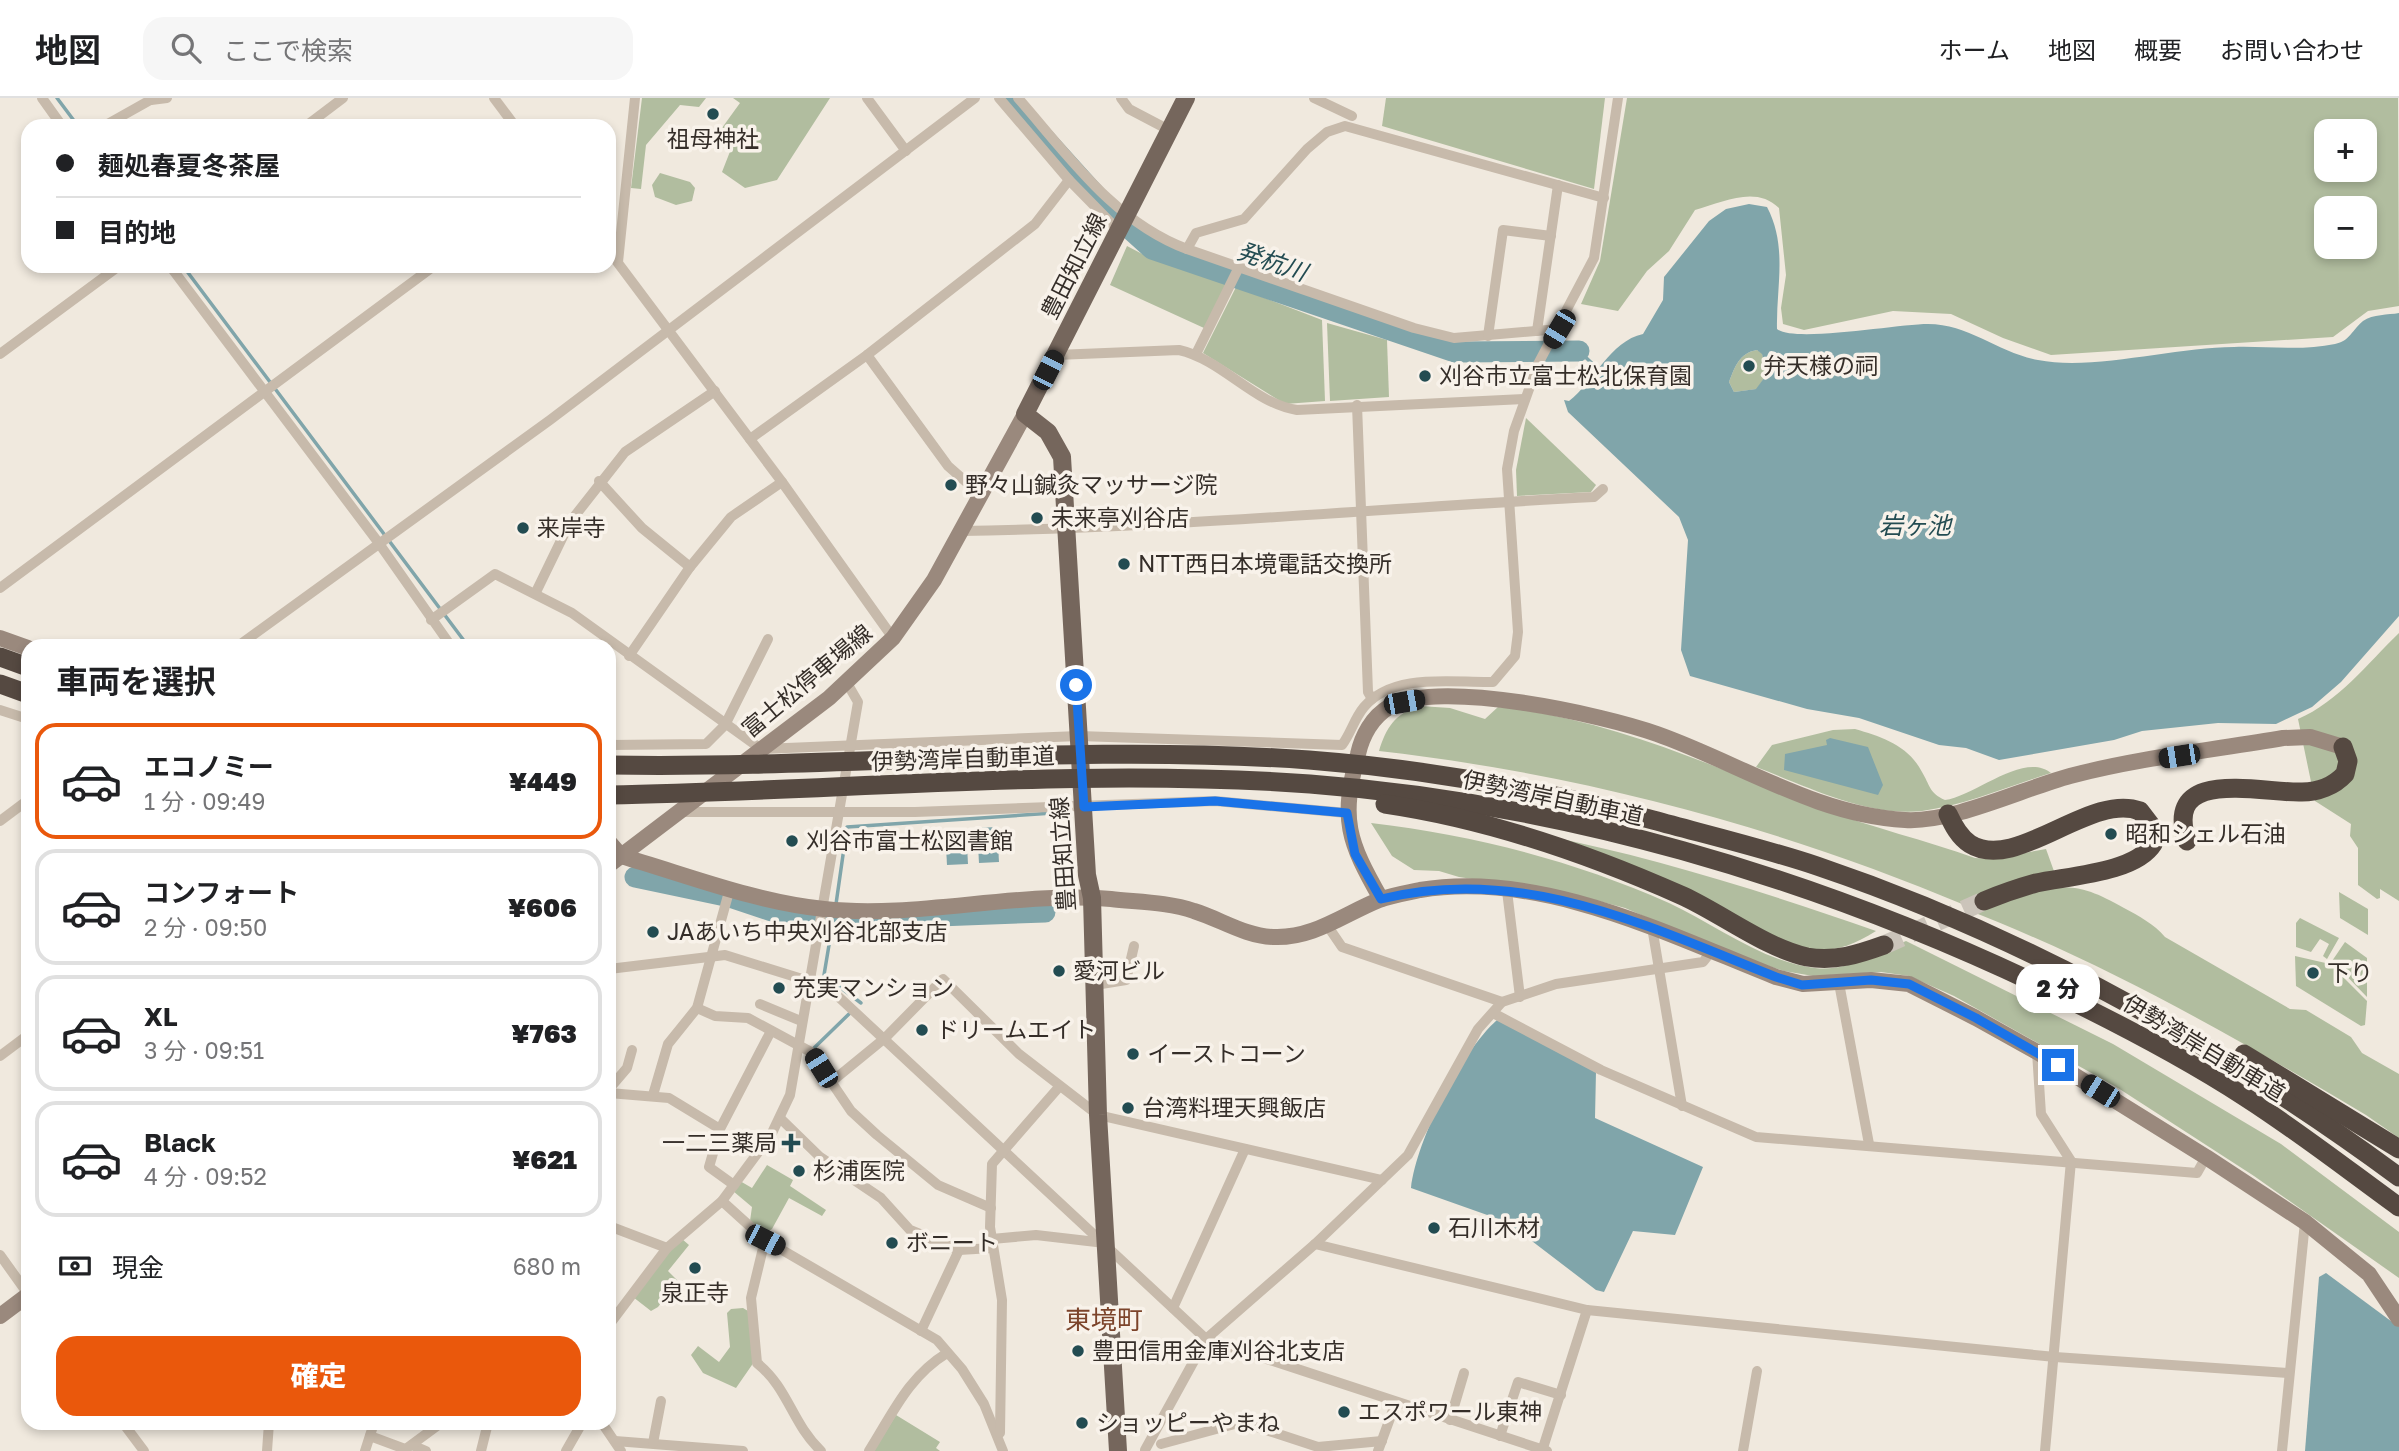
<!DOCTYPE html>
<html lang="ja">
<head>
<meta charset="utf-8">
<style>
	:root { --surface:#fff; --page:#f6f6f6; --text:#202124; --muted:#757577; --line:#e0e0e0; --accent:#ea580c }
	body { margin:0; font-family:"Golos Text","Noto Sans JP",sans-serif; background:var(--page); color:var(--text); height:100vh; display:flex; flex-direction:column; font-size:26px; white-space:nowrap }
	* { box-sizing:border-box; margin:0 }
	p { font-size:23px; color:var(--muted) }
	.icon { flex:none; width:38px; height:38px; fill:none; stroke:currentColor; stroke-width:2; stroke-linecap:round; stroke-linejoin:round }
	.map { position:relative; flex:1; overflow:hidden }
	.side { position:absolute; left:21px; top:541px; width:595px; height:791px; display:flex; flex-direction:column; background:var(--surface); border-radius:21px; box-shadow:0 4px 10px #0003 }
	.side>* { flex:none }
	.top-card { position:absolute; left:21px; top:21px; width:595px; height:154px; border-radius:21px; box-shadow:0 4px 10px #0003; display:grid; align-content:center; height:154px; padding:0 35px; background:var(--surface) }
	.controls { position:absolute; left:2314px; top:21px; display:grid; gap:14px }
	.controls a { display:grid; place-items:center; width:63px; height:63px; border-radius:14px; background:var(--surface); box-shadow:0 4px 10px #0003; font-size:35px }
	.end { position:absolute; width:32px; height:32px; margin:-16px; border:9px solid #1a73e8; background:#fff; box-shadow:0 0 0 4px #fff }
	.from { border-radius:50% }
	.bubble { position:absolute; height:49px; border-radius:21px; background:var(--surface); box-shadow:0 4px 10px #0003; font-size:23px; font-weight:800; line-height:49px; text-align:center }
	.car { position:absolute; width:21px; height:42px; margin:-21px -10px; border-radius:9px; box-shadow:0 0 5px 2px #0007; background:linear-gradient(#222 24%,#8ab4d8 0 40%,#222 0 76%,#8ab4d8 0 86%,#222 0) }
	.top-card b { display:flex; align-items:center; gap:24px; height:66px; font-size:26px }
	.top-card b+b { border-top:2px solid var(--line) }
	.top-card i { width:18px; height:18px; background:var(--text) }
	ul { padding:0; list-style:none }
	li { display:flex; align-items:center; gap:21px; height:116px; margin:0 14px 10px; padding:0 21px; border:4px solid var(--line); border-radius:21px }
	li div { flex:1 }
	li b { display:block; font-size:26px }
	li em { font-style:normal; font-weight:800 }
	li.selected { border-color:var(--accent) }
	li>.icon { width:63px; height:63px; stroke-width:1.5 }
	h2 { padding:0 35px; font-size:32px; line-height:84px }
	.pay { display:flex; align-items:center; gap:18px; height:77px; padding:0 35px; font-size:26px }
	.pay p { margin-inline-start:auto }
	.primary-button { display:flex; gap:14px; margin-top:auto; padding:14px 35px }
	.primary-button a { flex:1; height:80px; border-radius:21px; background:var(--accent); color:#fff; font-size:28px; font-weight:800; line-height:80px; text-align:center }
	header { display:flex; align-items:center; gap:42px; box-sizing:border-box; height:98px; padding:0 35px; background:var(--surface); border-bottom:2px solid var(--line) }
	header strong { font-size:33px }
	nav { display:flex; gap:38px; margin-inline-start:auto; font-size:24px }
	.search { width:490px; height:63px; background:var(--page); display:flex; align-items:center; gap:18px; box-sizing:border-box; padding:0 24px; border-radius:21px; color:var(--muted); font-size:26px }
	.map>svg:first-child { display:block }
	.green { fill:#b1bd9f; fill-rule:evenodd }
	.water { fill:#80a5aa; fill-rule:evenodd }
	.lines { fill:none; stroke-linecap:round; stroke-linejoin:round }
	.stream { stroke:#80a5aa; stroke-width:3.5 }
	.river { stroke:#80a5aa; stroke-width:21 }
	.highway-tunnel { stroke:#cbc4ba; stroke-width:19; stroke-dasharray:19 10; stroke-linecap:butt }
	.street { stroke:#c7baab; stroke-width:10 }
	.secondary { stroke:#9a897d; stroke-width:16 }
	.primary { stroke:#75665c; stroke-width:18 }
	.highway { stroke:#554941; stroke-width:19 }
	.route { stroke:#1a73e8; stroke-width:9 }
	.poi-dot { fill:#234c52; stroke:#f8f2ea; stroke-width:2.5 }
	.labels { text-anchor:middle; stroke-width:7; stroke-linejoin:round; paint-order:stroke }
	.poi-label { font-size:23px; fill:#352e29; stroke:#f8f2ea; text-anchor:start }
	.street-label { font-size:23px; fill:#352e29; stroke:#f8f2ea }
	.water-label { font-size:24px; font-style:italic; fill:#234c52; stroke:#f8f2ea }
	.quarter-label { font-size:26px; fill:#7c442b; stroke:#f8f2ea }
</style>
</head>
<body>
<header>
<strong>地図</strong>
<div class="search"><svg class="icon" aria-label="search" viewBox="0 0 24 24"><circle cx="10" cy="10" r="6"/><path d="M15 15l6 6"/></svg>ここで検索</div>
<nav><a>ホーム</a><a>地図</a><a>概要</a><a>お問い合わせ</a></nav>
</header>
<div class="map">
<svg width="2399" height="1353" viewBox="0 0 2399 1353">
	<rect width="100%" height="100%" fill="#f0e9de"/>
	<g class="green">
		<polygon points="642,0 706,0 699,9 680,7 646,47 641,91 631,90"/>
		<polygon points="733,0 830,0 777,82 745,90 722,74 731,51 719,34 740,5"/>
		<polygon points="1386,0 1605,0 1594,91 1382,28"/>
		<path d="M1627 0H2398L2399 208 2368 213 2333 239 2051 257 2003 240 1951 216 1893 213 1804 232 1783 226 1781 210 1786 177 1779 110C1756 87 1723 104 1695 112L1669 153 1647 173 1618 213 1581 206 1600 163ZM2326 33H2364V72H2326ZM2326 110H2364V149H2326Z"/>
		<polygon points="660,75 690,84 695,90 692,103 676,107 655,99 652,87"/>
		<polygon points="1127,148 1148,159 1227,185 1204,230 1110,187"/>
		<polygon points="1236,189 1322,222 1325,303 1285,306 1203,255"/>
		<polygon points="1327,225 1387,242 1389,299 1330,303"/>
		<path d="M1757 252 1762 255 1767 276 1757 291 1734 294 1729 284C1735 269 1739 255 1757 252Z"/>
		<polygon points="1526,320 1596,387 1591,394 1517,398 1516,372"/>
		<path d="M2399 535V803L2380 791V800L2377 801 2358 787V750L2350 738 2351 726 2315 703 2298 621C2338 604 2368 565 2399 535Z"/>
		<path d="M1420 608 1450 610 1485 621 1498 609C1610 620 1719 671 1823 711 1873 730 1925 742 1975 760L1992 761 2046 751 2055 776 2013 798C2066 787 2076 783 2124 810 2139 818 2154 826 2165 839L2290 911 2306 912 2351 939 2362 955 2399 976V1040L2366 1017C2236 940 2106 865 1965 811L1967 808C1779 729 1581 676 1379 653 1386 630 1395 615 1420 608Z"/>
		<path d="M1855 631C1882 639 1908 647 1922 674 1930 687 1929 695 1945 702 1975 698 2024 653 2051 675 2009 688 1966 707 1922 713 1867 719 1806 688 1756 669L1772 647 1833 632Z"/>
		<path d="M1371 725C1474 737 1574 763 1669 805 1716 827 1763 864 1815 870 1846 874 1879 855 1906 843L2113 946 2281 1046 2399 1134V1180L2254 1078 2118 990 1954 898 1909 878 1881 874 1813 878 1784 873 1727 854 1625 810 1576 797 1459 779 1439 773 1414 772 1392 758Z"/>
		<path d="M1538 736C1653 759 1765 794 1876 833 1849 850 1831 855 1799 850Z"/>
		<polygon points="2339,794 2368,811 2368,837 2340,820"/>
		<polygon points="2300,820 2339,840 2327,861 2323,858 2329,846 2320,841 2311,854 2296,849 2296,825"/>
		<polygon points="2345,844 2367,860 2367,899 2332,863"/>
		<polygon points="2295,858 2330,866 2367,903 2365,927 2361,928 2296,888"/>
		<polygon points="767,1067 793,1082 790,1088 826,1112 822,1118 789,1100 772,1131 765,1135 750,1123 752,1109 733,1093 740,1083 752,1090"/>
		<polygon points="682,1141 689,1147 668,1173 678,1183 658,1209 651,1213 633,1199 668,1153"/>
		<polygon points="743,1210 748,1213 754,1264 736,1290 703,1275 691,1257 698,1248 719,1264 730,1249 727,1215 731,1211"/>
		<polygon points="896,1317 940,1344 936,1350 940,1353 874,1353"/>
	</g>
	<g class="water">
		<path d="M1749 106 1767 109C1788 149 1776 189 1777 231 1794 245 1898 226 1928 226 1969 226 1999 255 2038 262 2094 273 2175 249 2234 249 2267 248 2303 253 2335 246 2350 243 2352 232 2363 223 2373 216 2388 217 2399 215V518L2341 584 2312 609 2276 626 2218 625 2142 633 2114 642 1999 662 1966 650 1939 647 1859 620 1807 611 1690 578 1681 552 1688 442 1679 419 1568 314 1564 302 1569 303C1594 284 1610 243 1643 236L1663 202 1664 179 1709 123 1726 111ZM1757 252 1762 256 1767 276 1756 291 1734 294 1729 284C1735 269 1739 255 1757 252Z"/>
		<polygon points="1830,640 1868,649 1883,687 1878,697 1784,672 1785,656 1827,647 1826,642"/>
		<polygon points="997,729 999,764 979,765 977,730"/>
		<polygon points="966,730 968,766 947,767 945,731"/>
		<path d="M1497 922 1596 973 1595 1020 1703 1069 1675 1137 1633 1133 1604 1194 1596 1192 1507 1124 1411 1090C1417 1041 1461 954 1497 922Z"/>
		<polygon points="2326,1175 2399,1229 2399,1353 2305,1353 2319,1179"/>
	</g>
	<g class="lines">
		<g class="stream">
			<polyline points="57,0 78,28"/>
			<polyline points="183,168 468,548"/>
			<polyline points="1579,253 1598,271"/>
			<polyline points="836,806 847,729 1068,714"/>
			<polyline points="834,817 824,877 861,905"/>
			<polyline points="814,950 850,915"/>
			<polyline points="27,1183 28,1182"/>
		</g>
		<g class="river">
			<polyline points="1008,0 1111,114 1152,151 1455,254 1579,253"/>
			<polyline points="635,779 730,799 816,828 833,822 1045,814"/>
		</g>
		<polyline class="highway-tunnel" points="1884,847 1984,803"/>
		<g class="street">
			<polyline points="42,0 62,28"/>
			<polyline points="494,0 515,28"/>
			<polyline points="867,0 906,53"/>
			<polyline points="999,0 1069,82 1119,133"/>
			<path d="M1018 0C1068 57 1114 124 1187 151L1196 135 1244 121 1307 51 1327 34 1345 28 1604 100"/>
			<polyline points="1121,0 1129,11 1169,32"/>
			<polyline points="1314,0 1352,18"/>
			<polyline points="151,2 167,0"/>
			<polyline points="104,28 154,0"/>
			<polyline points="306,28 343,0"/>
			<polyline points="1187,151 1414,230 1454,240 1559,231"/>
			<polyline points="609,153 782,384 893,540"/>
			<polyline points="618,164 635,0"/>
			<polyline points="170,168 378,444 451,548"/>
			<polyline points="1537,233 1558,87"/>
			<polyline points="1488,238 1503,132 1551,138"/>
			<polyline points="0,256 119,168"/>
			<polyline points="1196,256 1239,169"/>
			<polyline points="867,257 948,368 981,397"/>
			<path d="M1056 257 1179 252C1223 262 1253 305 1297 312L1524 301"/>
			<polyline points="1357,307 1368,594 1372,601"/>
			<polyline points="750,341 867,257 1035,126 1069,82"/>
			<polyline points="599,383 642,430 690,469"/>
			<path d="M961 433C1172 430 1383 410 1594 399L1603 391"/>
			<polyline points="0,490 434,168"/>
			<polyline points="536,494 570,424 625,354 715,293"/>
			<path d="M431 522 495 476 572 515 761 651 1079 638 1342 647C1351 635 1354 621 1364 609 1394 574 1452 585 1493 584L1515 558 1518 534 1507 371 1514 333 1538 266 1594 160 1618 0"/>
			<polyline points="238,548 550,322 975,0"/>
			<polyline points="629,558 690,469 731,419 782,384"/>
			<polyline points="0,612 28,621"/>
			<polyline points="609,647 706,646 725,627 768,541"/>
			<polyline points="680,714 915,714 1215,703 1347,715"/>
			<polyline points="0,723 28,702"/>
			<polyline points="1507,793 1520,899"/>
			<polyline points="1327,827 1342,849 1502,904"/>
			<polyline points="1652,829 1682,1008"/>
			<polyline points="609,871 725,857 828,889 1206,1241 1547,1353"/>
			<polyline points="1839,885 1869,1046"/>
			<polyline points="1095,887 1126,882 1134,848"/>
			<polyline points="760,906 801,923"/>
			<polyline points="697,910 715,918 748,920 811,954 851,1013 877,1037 938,1087 991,1110"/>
			<polyline points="1493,915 1601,972 1756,1039 2197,1075 2206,1059"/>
			<polyline points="2037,954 2041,1016 2071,1063 2045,1353"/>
			<polyline points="0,958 28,937"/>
			<polyline points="830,985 885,940 943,881 1019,956 1098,1017 1382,1082"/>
			<polyline points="609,991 627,970 632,952"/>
			<polyline points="609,995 669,1000 720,1031"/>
			<polyline points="653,997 668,946 697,910 730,790"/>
			<polyline points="781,1021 820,1059 881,1100 910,1132 959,1152 992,1150"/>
			<polyline points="734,1087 709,1069 720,1031 771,933"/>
			<polyline points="722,1103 765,1142 937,1242 962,1271 984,1306 1003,1353"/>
			<polyline points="609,1128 667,1150"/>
			<polyline points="992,1141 1036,1137 1105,1145"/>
			<path d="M765 1142 751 1200 757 1265C789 1291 791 1324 821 1353"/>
			<polyline points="1315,1146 1587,1212 2055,1259 2288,1275"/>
			<polyline points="0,1157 28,1196"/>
			<polyline points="1173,1210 1245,1051"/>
			<polyline points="609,1227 667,1150 722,1103 771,1037 790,997 858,604 847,585"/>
			<polyline points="921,1233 959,1152"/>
			<polyline points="1450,1322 1464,1275"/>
			<polyline points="123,1325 144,1353"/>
			<polyline points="602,1325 621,1353"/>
			<polyline points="1000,1335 1002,1202 990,1129 992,1066 1059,989"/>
			<polyline points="370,1338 405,1351"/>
			<polyline points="1500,1338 1518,1284 1561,1297"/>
			<polyline points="615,1343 743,1353"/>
			<polyline points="653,1345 661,1303"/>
			<polyline points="1161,1346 1242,1324 1318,1349 1382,1343"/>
			<polyline points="412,1347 426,1353"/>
			<polyline points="1145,1352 1206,1241 1315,1146 1408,1057 1478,931 1502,904 1556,886 1703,864 1711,854"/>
			<polyline points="267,1353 269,1325"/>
			<polyline points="365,1353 374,1325"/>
			<polyline points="403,1353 441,1325"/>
			<polyline points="481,1353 488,1325"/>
			<polyline points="566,1353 582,1325"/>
			<path d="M869 1353C893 1315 908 1279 947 1255"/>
			<polyline points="1378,1353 1396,1304"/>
			<polyline points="1542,1353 1587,1212"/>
			<polyline points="1743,1353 1757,1273"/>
			<polyline points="2282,1353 2305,1124"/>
		</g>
		<g class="secondary">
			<polyline points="0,540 28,550"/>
			<path d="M609 744 621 758C687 777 755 804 824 811 917 821 1016 793 1111 801 1137 804 1168 804 1194 813 1220 821 1245 838 1273 839 1313 841 1344 816 1379 802 1392 797 1406 795 1420 792 1541 772 1667 836 1776 879L1803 886 1871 882 1909 886 1976 920 2037 954 2206 1059 2305 1124 2369 1176 2399 1221"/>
			<polyline points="609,767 829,600 893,540 934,482 1025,316"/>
			<path d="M1381 801C1348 743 1340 722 1358 656 1362 638 1372 619 1389 609 1438 580 1604 617 1657 636 1739 665 1816 717 1905 722 1952 725 2022 691 2070 678 2139 660 2212 652 2283 640L2310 639 2343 649"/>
			<polyline points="0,1218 28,1197"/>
		</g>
		<polyline class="primary" points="1118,1353 1098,1017 1092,800 1087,777 1062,359 1048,334 1025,316 1186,0"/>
		<g class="highway">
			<polyline points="0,559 28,569"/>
			<polyline points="0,586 28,596"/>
			<path d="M609 667C842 671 1076 645 1309 662 1426 671 1540 691 1653 722 1708 737 1763 750 1817 768 2027 839 2221 948 2399 1079"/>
			<path d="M609 697C842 693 1077 669 1310 686 1562 705 1809 778 2037 886 2108 920 2179 956 2245 999 2298 1033 2348 1072 2399 1109"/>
			<path d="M1385 706C1487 721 1589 756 1683 798 1722 816 1766 850 1807 859 1835 864 1859 856 1884 847"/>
			<path d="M1948 716C1953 727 1959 739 1970 746 2016 775 2090 694 2140 713L2153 730V746C2135 775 2067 778 2036 785 2018 790 2001 796 1984 803"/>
			<path d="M2187 743C2162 667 2264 696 2302 694 2318 694 2334 688 2345 676L2348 663 2343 649"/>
			<polyline points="2244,956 2399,1051"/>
		</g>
	</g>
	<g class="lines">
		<path class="route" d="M1076 587 1084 709 1215 703 1347 715 1355 756 1381 801C1523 766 1647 828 1776 879L1802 887 1871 882 1909 886 1976 920 2058 967"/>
	</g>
	<g class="poi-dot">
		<circle cx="713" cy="16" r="7"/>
		<circle cx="1749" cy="268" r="7"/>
		<circle cx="1425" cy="278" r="7"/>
		<circle cx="951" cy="387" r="7"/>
		<circle cx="1037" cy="420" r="7"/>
		<circle cx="523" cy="430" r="7"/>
		<circle cx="1124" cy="466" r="7"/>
		<circle cx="2111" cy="736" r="7"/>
		<circle cx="792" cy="743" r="7"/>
		<circle cx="653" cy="834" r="7"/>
		<circle cx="1059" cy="873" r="7"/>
		<circle cx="2313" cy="875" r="7"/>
		<circle cx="779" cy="890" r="7"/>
		<circle cx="922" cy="932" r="7"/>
		<circle cx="1133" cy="956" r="7"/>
		<circle cx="1128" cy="1010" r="7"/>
		<path d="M787.5 1034.5h7v7h7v7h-7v7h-7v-7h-7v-7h7z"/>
		<circle cx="799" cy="1073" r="7"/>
		<circle cx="1434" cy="1130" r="7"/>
		<circle cx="892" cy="1145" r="7"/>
		<circle cx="695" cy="1170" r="7"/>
		<circle cx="1078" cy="1253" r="7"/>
		<circle cx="1344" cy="1314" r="7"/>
		<circle cx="1082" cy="1325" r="7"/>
	</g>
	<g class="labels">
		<g class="poi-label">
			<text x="713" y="49" text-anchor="middle">祖母神社</text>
			<text x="1763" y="276">弁天様の祠</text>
			<text x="1439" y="286">刈谷市立富士松北保育園</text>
			<text x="965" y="395">野々山鍼灸マッサージ院</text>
			<text x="1051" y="428">未来亭刈谷店</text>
			<text x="537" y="438">来岸寺</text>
			<text x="1138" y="474">NTT西日本境電話交換所</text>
			<text x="2125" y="744">昭和シェル石油</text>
			<text x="806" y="751">刈谷市富士松図書館</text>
			<text x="667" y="842">JAあいち中央刈谷北部支店</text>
			<text x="1073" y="881">愛河ビル</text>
			<text x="2327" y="883">下り</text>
			<text x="793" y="898">充実マンション</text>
			<text x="936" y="940">ドリームエイト</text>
			<text x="1147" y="964">イーストコーン</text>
			<text x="1142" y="1018">台湾料理天興飯店</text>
			<text x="777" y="1053" text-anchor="end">一二三薬局</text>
			<text x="813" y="1081">杉浦医院</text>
			<text x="1448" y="1138">石川木材</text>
			<text x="906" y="1153">ボニート</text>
			<text x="695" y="1203" text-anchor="middle">泉正寺</text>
			<text x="1092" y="1261">豊田信用金庫刈谷北支店</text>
			<text x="1358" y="1322">エスポワール東神</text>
			<text x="1096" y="1333">ショッピーやまね</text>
		</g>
		<g class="street-label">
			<text transform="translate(1074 168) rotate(-63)" y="8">豊田知立線</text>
			<text transform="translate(807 583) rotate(-40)" y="8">富士松停車場線</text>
			<text transform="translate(963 661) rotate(-2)" y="8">伊勢湾岸自動車道</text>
			<text transform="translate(1553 700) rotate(12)" y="8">伊勢湾岸自動車道</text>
			<text transform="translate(1063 756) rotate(-94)" y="8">豊田知立線</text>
			<text transform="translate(2204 950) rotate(31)" y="8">伊勢湾岸自動車道</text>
		</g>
		<g class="water-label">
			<text transform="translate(1272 164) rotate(19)" y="8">発杭川</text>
			<text x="1915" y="436">岩ヶ池</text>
		</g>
		<g class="quarter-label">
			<text x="1104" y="1231">東境町</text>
		</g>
	</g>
</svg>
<div class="controls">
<a>+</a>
<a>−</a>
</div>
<i class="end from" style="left:1076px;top:587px"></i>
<i class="end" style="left:2058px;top:967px"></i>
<div class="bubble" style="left:2016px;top:866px;width:84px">2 分</div>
<i class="car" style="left:1559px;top:231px;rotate:211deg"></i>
<i class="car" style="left:1048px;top:272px;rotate:27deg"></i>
<i class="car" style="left:1404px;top:604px;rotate:80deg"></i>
<i class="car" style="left:2179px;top:658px;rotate:261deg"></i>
<i class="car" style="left:821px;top:970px;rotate:328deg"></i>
<i class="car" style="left:2100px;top:993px;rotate:302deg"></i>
<i class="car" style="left:765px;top:1142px;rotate:117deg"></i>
<div class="top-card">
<b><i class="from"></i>麺処春夏冬茶屋</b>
<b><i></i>目的地</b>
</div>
<section class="side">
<h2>車両を選択</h2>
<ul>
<li class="selected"><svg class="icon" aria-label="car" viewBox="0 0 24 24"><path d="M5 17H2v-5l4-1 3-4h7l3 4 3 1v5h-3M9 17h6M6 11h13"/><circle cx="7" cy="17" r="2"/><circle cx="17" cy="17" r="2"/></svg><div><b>エコノミー</b><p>1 分 · 09:49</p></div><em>¥449</em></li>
<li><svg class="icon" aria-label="car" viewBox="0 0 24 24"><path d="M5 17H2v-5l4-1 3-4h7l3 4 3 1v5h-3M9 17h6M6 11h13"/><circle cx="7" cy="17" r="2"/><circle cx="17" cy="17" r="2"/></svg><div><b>コンフォート</b><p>2 分 · 09:50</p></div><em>¥606</em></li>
<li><svg class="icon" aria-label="car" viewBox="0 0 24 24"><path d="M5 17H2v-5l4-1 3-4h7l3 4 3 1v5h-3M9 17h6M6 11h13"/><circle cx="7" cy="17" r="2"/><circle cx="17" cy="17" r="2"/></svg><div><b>XL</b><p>3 分 · 09:51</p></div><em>¥763</em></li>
<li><svg class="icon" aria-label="car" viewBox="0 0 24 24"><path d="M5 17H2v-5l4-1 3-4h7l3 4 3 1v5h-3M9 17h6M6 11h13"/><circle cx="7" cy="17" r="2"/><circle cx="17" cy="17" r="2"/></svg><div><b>Black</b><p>4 分 · 09:52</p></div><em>¥621</em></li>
</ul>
<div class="pay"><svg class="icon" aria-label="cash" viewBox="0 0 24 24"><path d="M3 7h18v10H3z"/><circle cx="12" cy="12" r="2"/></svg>現金<p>680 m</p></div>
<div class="primary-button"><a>確定</a></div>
</section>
</div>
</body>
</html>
